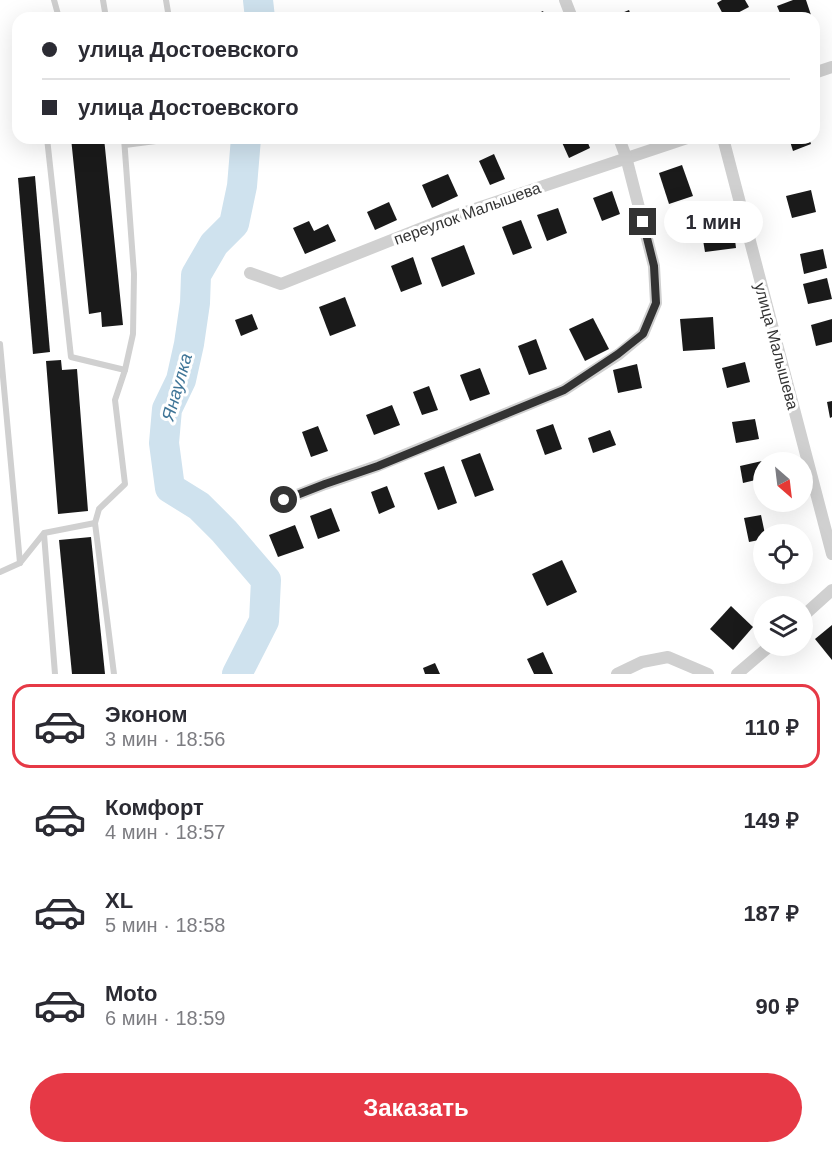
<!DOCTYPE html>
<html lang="ru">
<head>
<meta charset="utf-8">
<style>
	:root { --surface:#fff; --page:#f7f7f7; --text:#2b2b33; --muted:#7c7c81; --line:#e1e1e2; --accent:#e63946 }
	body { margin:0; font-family:Helvetica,sans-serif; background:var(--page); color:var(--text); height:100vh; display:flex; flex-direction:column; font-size:22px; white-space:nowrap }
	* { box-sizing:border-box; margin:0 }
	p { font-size:20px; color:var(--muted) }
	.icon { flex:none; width:33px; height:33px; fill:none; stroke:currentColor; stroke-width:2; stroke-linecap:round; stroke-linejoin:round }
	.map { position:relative; height:674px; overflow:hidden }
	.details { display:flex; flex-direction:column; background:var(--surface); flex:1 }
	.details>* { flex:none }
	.guide { position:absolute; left:12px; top:12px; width:808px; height:132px; border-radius:18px; box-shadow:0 6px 24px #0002; display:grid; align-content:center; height:132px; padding:0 30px; background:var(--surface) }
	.needle { width:39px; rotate:152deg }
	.buttons { position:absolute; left:753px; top:452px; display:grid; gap:12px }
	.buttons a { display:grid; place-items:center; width:60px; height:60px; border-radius:50%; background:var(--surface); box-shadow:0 6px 24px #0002; font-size:30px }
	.end { position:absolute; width:27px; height:27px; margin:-14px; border:8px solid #333; background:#fff; box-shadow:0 0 0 3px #fff }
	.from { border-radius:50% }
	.bubble { position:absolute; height:42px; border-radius:21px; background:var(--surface); box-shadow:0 6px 24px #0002; font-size:20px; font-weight:700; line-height:42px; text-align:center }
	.guide b { display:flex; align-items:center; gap:21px; height:57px; font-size:22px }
	.guide b+b { border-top:2px solid var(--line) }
	.guide i { width:15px; height:15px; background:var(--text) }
	ul { padding:10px 0 0; list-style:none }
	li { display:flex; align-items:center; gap:18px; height:84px; margin:0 12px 9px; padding:0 18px; border:3px solid transparent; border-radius:18px }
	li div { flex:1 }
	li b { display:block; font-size:22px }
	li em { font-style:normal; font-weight:700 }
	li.active { border-color:var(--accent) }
	li>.icon { width:54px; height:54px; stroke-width:1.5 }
	.button { display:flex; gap:12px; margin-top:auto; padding:12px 30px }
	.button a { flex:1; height:69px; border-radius:36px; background:var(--accent); color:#fff; font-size:24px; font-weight:700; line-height:69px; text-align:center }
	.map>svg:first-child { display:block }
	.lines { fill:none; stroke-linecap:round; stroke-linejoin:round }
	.river { stroke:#cfe2ee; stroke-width:30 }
	.building { fill:#1a1a1a }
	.lane { stroke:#d0d0d0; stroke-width:6 }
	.street { stroke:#d0d0d0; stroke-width:12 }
	.route { stroke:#333; stroke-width:8 }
	.labels { text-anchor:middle; stroke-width:6; stroke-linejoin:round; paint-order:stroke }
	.street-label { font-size:16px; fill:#333; stroke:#fff }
	.water-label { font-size:18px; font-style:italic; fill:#3f7597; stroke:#fff }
</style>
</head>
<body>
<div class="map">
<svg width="832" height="674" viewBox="0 0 832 674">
	<rect width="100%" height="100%" fill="#fff"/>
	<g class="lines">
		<g class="river">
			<polyline points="258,0 260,18"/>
			<polyline points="237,674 264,621 266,580 224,531 199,506 170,488 164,443 167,409 181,380 189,344 195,303 196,275 214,244 234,224 242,186 246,138"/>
		</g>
	</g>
	<g class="building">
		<polygon points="722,0 745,0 749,7 728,18 725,18 717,3"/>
		<polygon points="793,0 806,0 812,18 782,18 777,6"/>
		<polygon points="629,10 632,18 610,18"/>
		<polygon points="543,11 546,18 528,18"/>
		<polygon points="71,138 104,138 123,325 102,327 101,312 89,314"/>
		<polygon points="560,138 586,138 590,148 569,158"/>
		<polygon points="789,138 809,138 811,144 793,151"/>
		<polygon points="494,154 505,179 490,185 479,161"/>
		<polygon points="682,165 693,196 669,204 659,173"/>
		<polygon points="448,174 458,196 432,208 422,185"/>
		<polygon points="35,176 50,352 33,354 18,178"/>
		<polygon points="811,190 816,212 792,218 786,196"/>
		<polygon points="612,191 620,214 602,221 593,198"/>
		<polygon points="389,202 397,220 375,230 367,212"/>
		<polygon points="558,208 567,233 547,241 537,215"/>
		<polygon points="521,220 532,248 513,255 502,227"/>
		<polygon points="309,221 314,231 328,224 336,241 305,254 293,228"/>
		<polygon points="733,223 736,248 705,252 701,228"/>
		<polygon points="464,245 475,274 442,287 431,258"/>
		<polygon points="823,249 827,268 804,274 800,254"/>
		<polygon points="413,257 422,284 401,292 391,266"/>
		<polygon points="827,278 832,299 808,304 803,284"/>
		<polygon points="345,297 356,326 330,336 319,307"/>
		<polygon points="252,314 258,329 241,336 235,320"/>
		<polygon points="713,317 715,349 683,351 680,319"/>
		<polygon points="593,318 609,349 585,361 569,329"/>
		<polygon points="832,319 832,342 816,346 811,325"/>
		<polygon points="536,339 547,369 529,375 518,346"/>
		<polygon points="61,360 62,370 77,369 88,511 58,514 46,361"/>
		<polygon points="745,362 750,382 727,388 722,368"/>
		<polygon points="637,364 642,388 618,393 613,370"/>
		<polygon points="480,368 490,394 470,401 460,375"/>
		<polygon points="429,386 438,410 422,415 413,392"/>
		<polygon points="832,401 832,417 830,418 827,402"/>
		<polygon points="392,405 400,425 374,435 366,415"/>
		<polygon points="755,419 759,439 736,443 732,422"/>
		<polygon points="553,424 562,449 545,455 536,430"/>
		<polygon points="318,426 328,451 311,457 302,432"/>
		<polygon points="610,430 616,445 593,453 588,438"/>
		<polygon points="480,453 494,490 475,497 461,460"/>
		<polygon points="762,461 764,478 743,483 740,466"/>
		<polygon points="444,466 457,503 438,510 424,473"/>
		<polygon points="387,486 395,507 379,514 371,492"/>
		<polygon points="331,508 340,531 318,539 310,516"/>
		<polygon points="761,515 765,534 764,534 764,539 749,542 744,518"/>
		<polygon points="295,525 304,548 278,557 269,535"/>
		<polygon points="91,537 105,674 72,674 59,540"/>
		<polygon points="562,560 577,592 547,606 532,574"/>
		<polygon points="731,606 753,627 733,650 710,629"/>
		<polygon points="832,625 832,660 815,639"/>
		<polygon points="543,652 553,674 534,674 527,659"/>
		<polygon points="435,663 440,674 425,674 423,668"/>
	</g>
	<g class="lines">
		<g class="lane">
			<polyline points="54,0 59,18"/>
			<polyline points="103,0 106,18"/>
			<polyline points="166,0 169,18"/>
			<polyline points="47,138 71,357 125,370"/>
			<polyline points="125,145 179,138"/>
			<polyline points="0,344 20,563"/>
			<polyline points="95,523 99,509 125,484 115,400 125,370 133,334 134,274 124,138"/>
			<polyline points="44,534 55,674"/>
			<polyline points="0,572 20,563 44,533 95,523 114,674"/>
		</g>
		<g class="street">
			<polyline points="565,0 572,18"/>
			<polyline points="814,73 832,67"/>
			<polyline points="723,138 832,554"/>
			<polyline points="250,273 281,284 442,220 687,138"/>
			<polyline points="284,500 325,484 377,466 564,390 619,354 643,334 656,303 654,266 626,157 619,138"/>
			<polyline points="802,617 832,590"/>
			<polyline points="617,674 642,662 668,657 708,674"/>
			<polyline points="737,674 771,645"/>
		</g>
	</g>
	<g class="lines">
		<polyline class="route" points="284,500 325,484 378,466 564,390 618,354 643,334 656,303 654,266 643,222"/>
	</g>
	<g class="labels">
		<g class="street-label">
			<text transform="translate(467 213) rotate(-20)" y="6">переулок Малышева</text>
			<text transform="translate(777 346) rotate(75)" y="6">улица Малышева</text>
		</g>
		<g class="water-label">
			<text transform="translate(177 387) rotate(-74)" y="6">Янаулка</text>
		</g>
	</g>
</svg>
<div class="buttons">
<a><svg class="needle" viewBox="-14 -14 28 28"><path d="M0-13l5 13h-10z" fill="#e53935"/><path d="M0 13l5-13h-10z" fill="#7c7c81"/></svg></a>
<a><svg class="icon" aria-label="locate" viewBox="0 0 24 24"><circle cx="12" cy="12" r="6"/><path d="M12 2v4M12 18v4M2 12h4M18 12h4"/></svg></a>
<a><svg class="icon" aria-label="layers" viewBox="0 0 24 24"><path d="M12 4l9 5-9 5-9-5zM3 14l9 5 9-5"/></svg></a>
</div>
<i class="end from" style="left:284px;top:500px"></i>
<i class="end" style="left:643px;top:222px"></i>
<div class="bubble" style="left:664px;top:201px;width:99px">1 мин</div>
<div class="guide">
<b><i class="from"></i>улица Достоевского</b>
<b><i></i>улица Достоевского</b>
</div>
</div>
<section class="details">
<ul>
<li class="active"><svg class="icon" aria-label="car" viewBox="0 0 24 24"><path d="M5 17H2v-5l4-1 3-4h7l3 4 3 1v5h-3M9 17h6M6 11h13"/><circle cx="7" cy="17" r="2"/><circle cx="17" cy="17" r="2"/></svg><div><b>Эконом</b><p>3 мин · 18:56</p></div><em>110 ₽</em></li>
<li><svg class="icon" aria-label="car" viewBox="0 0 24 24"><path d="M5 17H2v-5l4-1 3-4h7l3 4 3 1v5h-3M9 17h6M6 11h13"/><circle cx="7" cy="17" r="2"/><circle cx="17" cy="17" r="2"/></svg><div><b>Комфорт</b><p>4 мин · 18:57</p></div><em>149 ₽</em></li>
<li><svg class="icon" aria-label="car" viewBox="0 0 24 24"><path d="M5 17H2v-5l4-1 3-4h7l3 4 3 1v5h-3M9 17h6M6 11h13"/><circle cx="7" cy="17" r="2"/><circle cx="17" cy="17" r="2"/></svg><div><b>XL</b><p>5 мин · 18:58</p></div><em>187 ₽</em></li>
<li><svg class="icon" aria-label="car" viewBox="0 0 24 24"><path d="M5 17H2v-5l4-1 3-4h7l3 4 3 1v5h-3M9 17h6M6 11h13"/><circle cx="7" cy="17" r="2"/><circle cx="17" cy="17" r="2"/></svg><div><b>Moto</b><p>6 мин · 18:59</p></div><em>90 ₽</em></li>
</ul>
<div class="button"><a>Заказать</a></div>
</section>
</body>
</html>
